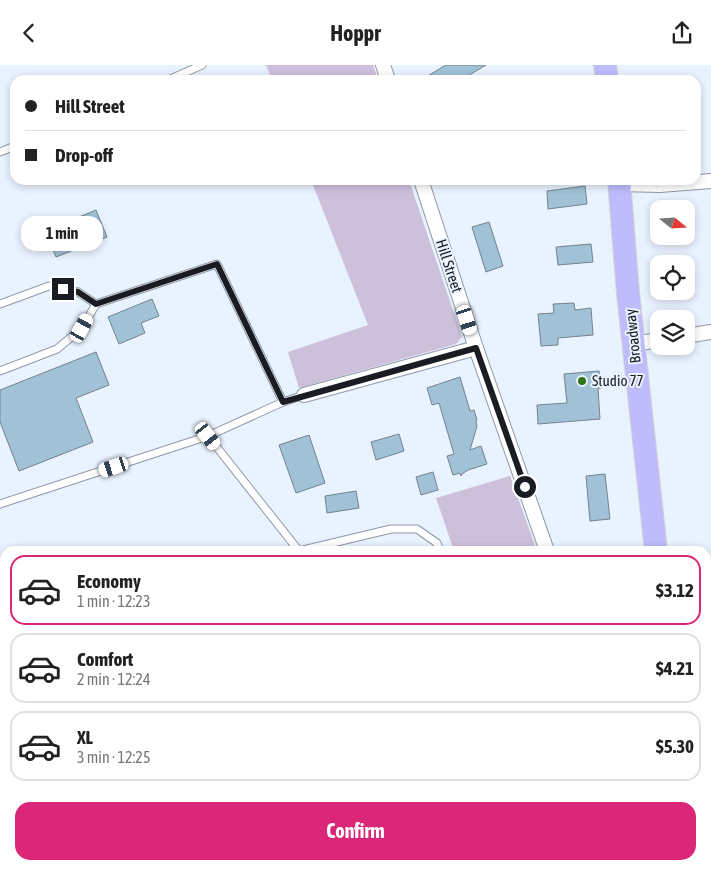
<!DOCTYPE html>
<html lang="en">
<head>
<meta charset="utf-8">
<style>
	:root { --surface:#fff; --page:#f6f6f6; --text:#222; --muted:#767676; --line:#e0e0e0; --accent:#db2777 }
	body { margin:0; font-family:"Asap Condensed",sans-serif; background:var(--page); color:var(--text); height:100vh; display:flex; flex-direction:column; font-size:19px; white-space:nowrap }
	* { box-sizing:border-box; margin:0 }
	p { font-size:16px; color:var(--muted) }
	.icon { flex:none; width:28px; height:28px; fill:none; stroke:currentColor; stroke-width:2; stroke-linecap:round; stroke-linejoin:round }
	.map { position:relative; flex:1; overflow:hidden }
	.panel { position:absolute; left:0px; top:481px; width:711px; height:324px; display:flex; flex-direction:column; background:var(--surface); border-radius:15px 15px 0 0; box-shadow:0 2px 8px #0003 }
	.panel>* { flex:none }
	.banner { position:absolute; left:10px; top:10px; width:691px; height:110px; border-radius:15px; box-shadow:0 2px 8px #0003; display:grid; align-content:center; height:110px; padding:0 15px; background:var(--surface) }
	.needle { width:32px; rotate:108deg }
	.controls { position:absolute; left:650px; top:135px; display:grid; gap:10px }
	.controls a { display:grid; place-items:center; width:45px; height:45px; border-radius:10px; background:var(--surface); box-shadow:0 2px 8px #0003; font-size:25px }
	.end { position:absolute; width:22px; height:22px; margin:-11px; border:6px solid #191c22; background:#fff; box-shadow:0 0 0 2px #fff }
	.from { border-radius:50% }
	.bubble { position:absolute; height:35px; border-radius:15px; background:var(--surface); box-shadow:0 2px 8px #0003; font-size:16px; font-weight:700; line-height:35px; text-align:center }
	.car { position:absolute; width:15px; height:30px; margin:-15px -8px; border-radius:6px; box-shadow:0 0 4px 1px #0007; background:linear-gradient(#fff 24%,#345 0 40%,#fff 0 76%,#345 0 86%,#fff 0) }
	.banner b { display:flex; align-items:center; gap:18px; height:48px; font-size:19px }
	.banner b+b { border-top:1px solid var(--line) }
	.banner i { width:12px; height:12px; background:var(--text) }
	ul { padding:9px 0 0; list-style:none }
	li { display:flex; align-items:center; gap:15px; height:70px; margin:0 10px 8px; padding:0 5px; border:2px solid var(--line); border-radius:15px }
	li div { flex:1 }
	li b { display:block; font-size:19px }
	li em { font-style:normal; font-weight:700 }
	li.current { border-color:var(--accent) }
	li>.icon { width:45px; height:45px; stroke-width:1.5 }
	.action { display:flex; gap:10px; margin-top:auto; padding:10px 15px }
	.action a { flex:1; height:58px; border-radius:15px; background:var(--accent); color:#fff; font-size:20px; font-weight:700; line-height:58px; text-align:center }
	header { display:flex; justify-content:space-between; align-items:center; height:65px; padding:0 15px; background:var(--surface); font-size:22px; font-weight:700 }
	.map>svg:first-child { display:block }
	.green { fill:#cdc0db }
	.building { fill:#a0c1d6; stroke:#73838d }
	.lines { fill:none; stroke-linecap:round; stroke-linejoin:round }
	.lane-casing { stroke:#8e98a7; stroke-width:9 }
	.street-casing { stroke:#8e98a7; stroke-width:16 }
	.primary-casing { stroke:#d1d2d3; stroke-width:24 }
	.lane { stroke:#fff; stroke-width:7 }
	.street { stroke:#fff; stroke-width:14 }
	.primary { stroke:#bebcfc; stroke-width:22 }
	.route { stroke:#191c22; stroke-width:6 }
	.poi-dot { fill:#327514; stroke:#e9f2ff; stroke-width:2 }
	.labels { text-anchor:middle; stroke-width:4; stroke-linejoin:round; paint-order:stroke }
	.street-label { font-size:15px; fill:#191c22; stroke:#e9f2ff }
	.poi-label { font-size:15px; fill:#191c22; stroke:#e9f2ff; text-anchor:start }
</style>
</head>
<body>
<header><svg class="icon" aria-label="back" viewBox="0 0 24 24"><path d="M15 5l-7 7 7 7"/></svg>Hoppr<svg class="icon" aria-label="share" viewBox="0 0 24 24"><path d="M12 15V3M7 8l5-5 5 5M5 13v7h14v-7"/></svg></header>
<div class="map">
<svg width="711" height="804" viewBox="0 0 711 804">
	<rect width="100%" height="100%" fill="#e9f2ff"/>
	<g class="green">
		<polygon points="266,0 373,0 378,15 272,15"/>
		<polygon points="311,115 409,115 462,272 456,279 299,323 288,287 368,260"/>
		<polygon points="510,411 537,486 454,486 436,433"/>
	</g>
	<g class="building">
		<polygon points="446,0 486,0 461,15 421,15"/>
		<polygon points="585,121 587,139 548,144 547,126"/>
		<polygon points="96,145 107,172 56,192 45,166"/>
		<polygon points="489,157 503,201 486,207 472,162"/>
		<polygon points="591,179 593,197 558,200 556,182"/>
		<polygon points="152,234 159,251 141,258 145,268 119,279 108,252"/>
		<polygon points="574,238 575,245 591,243 593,270 558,273 558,280 541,281 538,249 554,248 553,239"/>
		<polygon points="96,287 109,320 76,333 93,377 19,406 0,357 0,325"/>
		<polygon points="599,306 601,323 598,323 600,354 538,359 537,340 567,338 564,309"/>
		<polygon points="460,312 470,346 474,345 477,355 476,357 477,361 470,385 481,381 487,399 468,405 462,409 461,411 460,408 453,410 447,391 454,389 439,338 432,340 427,323"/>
		<polygon points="399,369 404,386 376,395 371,377"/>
		<polygon points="309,370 325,418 296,428 279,380"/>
		<polygon points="433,407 438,425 421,430 416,412"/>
		<polygon points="605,409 610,454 590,456 586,411"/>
		<polygon points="356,426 359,443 327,448 325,431"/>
	</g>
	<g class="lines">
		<g class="lane-casing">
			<g id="lane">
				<polyline points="168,15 202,0"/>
				<polyline points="0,87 15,81"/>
				<polyline points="0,239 49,221 78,227 96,239 217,199 283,337"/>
				<polyline points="0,306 57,284 82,263 96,239"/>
				<polyline points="208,371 299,486"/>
				<polyline points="0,439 208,371 283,337 304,330"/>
				<polyline points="299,486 391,464 417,464 437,478 440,486"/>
				<polyline points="706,552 711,551"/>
				<polyline points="0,687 5,706"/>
				<polyline points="0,769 5,766"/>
			</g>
		</g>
		<g class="street-casing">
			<g id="street">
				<polyline points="383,0 388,15"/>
				<polyline points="421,115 476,283 547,486"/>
				<polyline points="619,119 660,120 711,116"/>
				<polyline points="686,271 711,267"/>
				<polyline points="634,279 659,275"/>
				<polyline points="304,330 476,283"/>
				<polyline points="706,661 711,660"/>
				<polyline points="664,800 666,804"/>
			</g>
		</g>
		<g class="primary-casing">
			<g id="primary">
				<polyline points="605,0 607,15"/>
				<polyline points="619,115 628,228 656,486"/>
				<polyline points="687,800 688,804"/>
			</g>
		</g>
		<use href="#lane" class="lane"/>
		<use href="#street" class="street"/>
		<use href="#primary" class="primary"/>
	</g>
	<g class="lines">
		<polyline class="route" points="63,224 78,227 96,239 217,199 283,337 476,283 525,422"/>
	</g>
	<circle class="poi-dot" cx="582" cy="316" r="5"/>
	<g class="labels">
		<g class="street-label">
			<text transform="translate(449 201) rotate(72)" y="5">Hill Street</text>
			<text transform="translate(633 271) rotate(-96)" y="5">Broadway</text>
		</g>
		<g class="poi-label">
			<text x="592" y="321">Studio 77</text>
		</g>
	</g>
</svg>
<div class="controls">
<a><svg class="needle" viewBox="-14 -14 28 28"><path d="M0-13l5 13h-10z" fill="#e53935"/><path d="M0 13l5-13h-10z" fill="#767676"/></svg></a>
<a><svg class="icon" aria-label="locate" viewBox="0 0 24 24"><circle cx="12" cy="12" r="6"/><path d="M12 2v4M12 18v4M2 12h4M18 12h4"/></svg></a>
<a><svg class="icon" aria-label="layers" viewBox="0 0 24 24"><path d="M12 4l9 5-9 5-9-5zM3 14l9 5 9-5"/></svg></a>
</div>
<i class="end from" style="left:525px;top:422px"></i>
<i class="end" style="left:63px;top:224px"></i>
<div class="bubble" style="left:21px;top:151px;width:82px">1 min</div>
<i class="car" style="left:467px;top:255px;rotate:162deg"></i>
<i class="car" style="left:82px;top:263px;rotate:29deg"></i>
<i class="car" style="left:208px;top:371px;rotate:141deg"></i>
<i class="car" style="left:114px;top:402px;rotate:252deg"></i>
<div class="banner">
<b><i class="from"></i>Hill Street</b>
<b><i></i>Drop-off</b>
</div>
<section class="panel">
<ul>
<li class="current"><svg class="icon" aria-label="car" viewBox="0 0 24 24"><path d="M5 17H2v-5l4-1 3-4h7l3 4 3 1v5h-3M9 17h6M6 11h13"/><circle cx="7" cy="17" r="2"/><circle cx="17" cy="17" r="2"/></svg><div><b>Economy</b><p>1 min · 12:23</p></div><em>$3.12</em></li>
<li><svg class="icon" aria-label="car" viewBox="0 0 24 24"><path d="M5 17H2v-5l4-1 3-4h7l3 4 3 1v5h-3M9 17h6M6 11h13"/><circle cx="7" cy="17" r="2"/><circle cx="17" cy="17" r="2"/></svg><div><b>Comfort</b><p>2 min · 12:24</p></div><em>$4.21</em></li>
<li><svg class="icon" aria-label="car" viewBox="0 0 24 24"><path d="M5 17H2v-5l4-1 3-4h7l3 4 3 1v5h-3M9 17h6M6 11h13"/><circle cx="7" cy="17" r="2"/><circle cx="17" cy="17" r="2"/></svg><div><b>XL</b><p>3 min · 12:25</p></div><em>$5.30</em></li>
</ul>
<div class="action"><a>Confirm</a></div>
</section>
</div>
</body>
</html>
